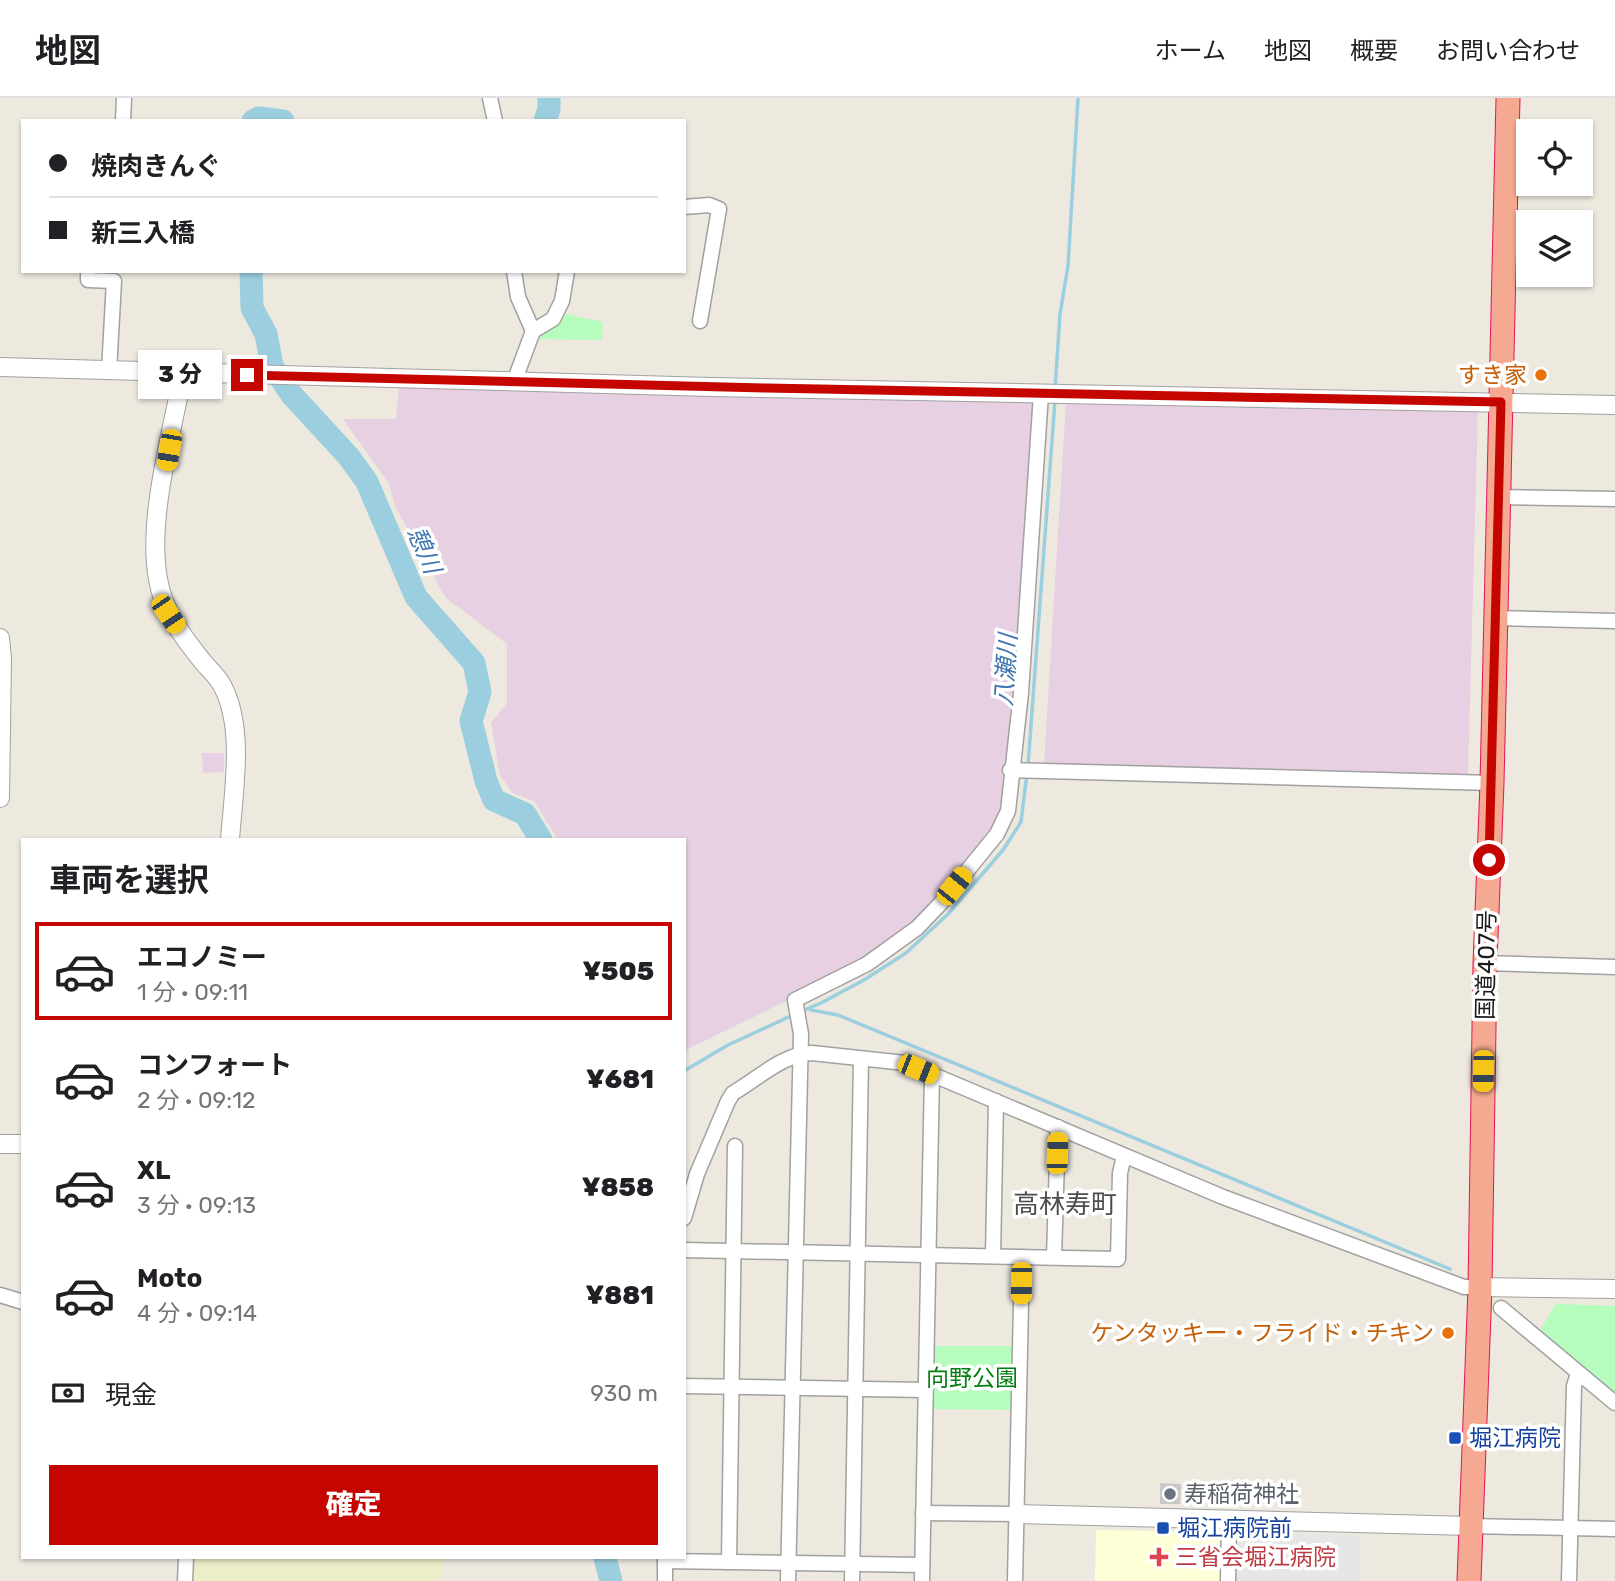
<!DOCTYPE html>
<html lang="ja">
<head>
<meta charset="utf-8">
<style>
	:root { --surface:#fff; --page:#f6f6f6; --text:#202124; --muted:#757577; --line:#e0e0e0; --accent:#c50500 }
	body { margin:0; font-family:Rubik,"Noto Sans JP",sans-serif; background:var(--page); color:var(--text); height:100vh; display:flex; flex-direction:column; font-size:26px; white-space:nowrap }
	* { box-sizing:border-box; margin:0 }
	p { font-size:23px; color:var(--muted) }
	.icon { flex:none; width:38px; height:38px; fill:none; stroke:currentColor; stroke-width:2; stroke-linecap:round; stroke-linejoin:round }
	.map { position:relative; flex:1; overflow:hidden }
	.details { position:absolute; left:21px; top:740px; width:665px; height:721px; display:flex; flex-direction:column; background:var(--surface); border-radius:0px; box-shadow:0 2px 5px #0004 }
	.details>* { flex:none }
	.top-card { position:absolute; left:21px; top:21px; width:665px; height:154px; border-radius:0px; box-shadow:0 2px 5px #0004; display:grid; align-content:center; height:154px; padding:0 28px; background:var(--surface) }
	.tools { position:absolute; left:1516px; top:21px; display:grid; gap:14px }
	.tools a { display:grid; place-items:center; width:77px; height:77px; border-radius:0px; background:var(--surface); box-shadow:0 2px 5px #0004; font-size:35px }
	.end { position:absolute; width:32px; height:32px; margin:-16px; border:9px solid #c50500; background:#fff; box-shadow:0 0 0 4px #fff }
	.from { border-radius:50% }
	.bubble { position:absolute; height:49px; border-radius:0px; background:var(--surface); box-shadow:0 2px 5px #0004; font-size:23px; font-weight:800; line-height:49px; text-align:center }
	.car { position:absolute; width:21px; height:42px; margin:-21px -10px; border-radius:9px; box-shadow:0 0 5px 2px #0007; background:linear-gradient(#f5c518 24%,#345 0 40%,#f5c518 0 76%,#345 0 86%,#f5c518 0) }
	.top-card b { display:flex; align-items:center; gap:24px; height:66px; font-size:26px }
	.top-card b+b { border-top:2px solid var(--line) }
	.top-card i { width:18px; height:18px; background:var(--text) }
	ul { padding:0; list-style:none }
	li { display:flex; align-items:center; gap:21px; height:98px; margin:0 14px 10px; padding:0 14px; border:4px solid transparent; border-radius:0px }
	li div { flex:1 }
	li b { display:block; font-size:26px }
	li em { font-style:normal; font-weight:800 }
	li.selected { border-color:var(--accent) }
	li>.icon { width:63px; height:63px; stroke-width:1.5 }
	h2 { padding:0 28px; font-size:32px; line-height:84px }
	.pay { display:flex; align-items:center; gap:18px; height:77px; padding:0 28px; font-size:26px }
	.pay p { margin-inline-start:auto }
	.cta { display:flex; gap:14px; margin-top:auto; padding:14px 28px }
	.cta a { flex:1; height:80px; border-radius:0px; background:var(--accent); color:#fff; font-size:28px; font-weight:800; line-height:80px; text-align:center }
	header { display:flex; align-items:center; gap:42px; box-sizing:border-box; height:98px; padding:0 35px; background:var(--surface); border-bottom:2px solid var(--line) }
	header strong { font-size:33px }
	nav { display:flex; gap:38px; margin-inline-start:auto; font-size:24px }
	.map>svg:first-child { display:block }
	.industrial { fill:#e7d0e2 }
	.education { fill:#feffd6 }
	.religious { fill:#c8c8c8 }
	.farmland { fill:#ebeec8 }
	.park { fill:#b6fdbd }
	.parking { fill:#e6e6e6 }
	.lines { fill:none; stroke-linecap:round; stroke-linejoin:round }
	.stream { stroke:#9bcedf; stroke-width:3.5 }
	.river { stroke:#9bcedf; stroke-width:23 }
	.minor-casing { stroke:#a1a1a1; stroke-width:17 }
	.tertiary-casing { stroke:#a1a1a1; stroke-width:20 }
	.trunk-casing { stroke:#e11656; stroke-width:25 }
	.minor { stroke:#fff; stroke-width:14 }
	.tertiary { stroke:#fff; stroke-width:18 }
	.trunk { stroke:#f6a991; stroke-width:23 }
	.route { stroke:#c50500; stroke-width:9 }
	.food-dot { fill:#e8710a; stroke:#fff; stroke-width:2.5 }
	.transit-dot { fill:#1a4fb4; stroke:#fff; stroke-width:2.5 }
	.worship-dot { fill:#6b7280; stroke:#fff; stroke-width:2.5 }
	.health-dot { fill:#e0444e; stroke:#fff; stroke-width:2.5 }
	.labels { text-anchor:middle; stroke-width:7; stroke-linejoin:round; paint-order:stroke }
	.food-label { font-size:23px; fill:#c56008; stroke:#fff; text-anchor:end }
	.street-label { font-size:23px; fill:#1a1a1a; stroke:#fff }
	.park-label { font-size:23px; fill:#037e11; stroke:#fff }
	.transit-label { font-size:23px; fill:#164399; stroke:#fff; text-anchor:start }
	.worship-label { font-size:23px; fill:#5b616d; stroke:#fff; text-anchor:start }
	.health-label { font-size:23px; fill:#be3a42; stroke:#fff; text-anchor:start }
	.water-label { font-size:24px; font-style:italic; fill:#4176b0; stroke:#fff }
	.quarter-label { font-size:26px; fill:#4d4d4d; stroke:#fff }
</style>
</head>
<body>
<header>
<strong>地図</strong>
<nav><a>ホーム</a><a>地図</a><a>概要</a><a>お問い合わせ</a></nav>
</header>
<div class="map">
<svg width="1615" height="1483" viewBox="0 0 1615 1483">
	<rect width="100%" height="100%" fill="#ede9df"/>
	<g class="industrial">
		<polygon points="399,287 1038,301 1007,699 994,734 931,811 847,873 684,953 684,742 558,742 534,703 512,695 500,677 491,625 507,605 507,546 446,500 395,408 389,386 343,321 396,321"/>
		<polygon points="1066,303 1478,311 1468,677 1044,666"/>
		<polygon points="202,655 224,655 224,674 203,675"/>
	</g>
	<polygon class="education" points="1096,1432 1224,1434 1223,1483 1095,1483"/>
	<polygon class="religious" points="1160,1385 1181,1386 1180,1406 1160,1406"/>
	<polygon class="farmland" points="195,1460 443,1460 441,1483 193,1483"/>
	<g class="park">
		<polygon points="556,214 603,224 602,242 530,241"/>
		<polygon points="1556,1206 1615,1208 1615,1296 1539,1234"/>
		<polygon points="931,1248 1014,1248 1014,1312 931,1311"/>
	</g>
	<polygon class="parking" points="1234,1434 1361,1437 1361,1483 1234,1483"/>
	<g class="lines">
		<g class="stream">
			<polyline points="1055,291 1060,216 1068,168 1078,0"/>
			<polyline points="1028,668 1055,302"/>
			<polyline points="811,912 838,917 1450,1171"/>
			<polyline points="800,914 821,905 864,882 906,855 948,816 1003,752 1021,724 1027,675"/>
			<polyline points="684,973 728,947 793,917"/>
		</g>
		<g class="river">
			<polyline points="253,23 259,20 283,23"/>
			<polyline points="545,23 549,11 549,0"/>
			<polyline points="251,173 252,210 266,236 272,268 292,297 349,359 367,384 416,499 474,565 480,594 471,623 486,683 494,702 525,716 541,742"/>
			<polyline points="605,1460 611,1483"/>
		</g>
		<g class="minor-casing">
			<g id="minor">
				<polyline points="490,0 495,23"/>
				<polyline points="123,23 124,0"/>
				<polyline points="684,109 709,107 719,111 700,223"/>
				<polyline points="88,173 88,182 114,183 109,273"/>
				<polyline points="514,173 518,199 533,233"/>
				<polyline points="514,284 533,233 553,221 562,203 567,173"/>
				<polyline points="1499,399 1615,401"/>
				<polyline points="1496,520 1615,523"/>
				<polyline points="1010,672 1492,685"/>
				<polyline points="1485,865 1615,869"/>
				<path d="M684 1120 697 1076 728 1003 733 995C757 981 785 955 812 955L905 965 1223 1099 1464 1189H1480"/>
				<polyline points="684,1152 1118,1161 1120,1075 1124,1058"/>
				<polyline points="993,1158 996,1003"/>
				<polyline points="1054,1159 1058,1029"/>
				<polyline points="0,1197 23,1204"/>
				<polyline points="1501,1210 1615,1305"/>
				<polyline points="684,1288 925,1292"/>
				<polyline points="923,1415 1017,1416"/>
				<polyline points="1470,1428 1615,1431"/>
				<polyline points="665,1463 922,1467"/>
				<polyline points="729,1464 735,1048"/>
				<polyline points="185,1483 186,1460"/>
				<polyline points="665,1483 665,1460"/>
				<polyline points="788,1483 801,936 795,902 867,866 917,830 940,806 997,736 1008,713 1021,595 1041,296"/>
				<polyline points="852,1483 861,961"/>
				<polyline points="922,1483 932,976"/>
				<polyline points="1015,1483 1022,1159"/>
				<polyline points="1228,1483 1229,1421"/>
				<polyline points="1569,1483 1574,1288 1578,1276"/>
			</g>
		</g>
		<g class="tertiary-casing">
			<g id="tertiary">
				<polyline points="0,269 711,289 1615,307"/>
				<path d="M183 275C172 335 147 421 158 481 163 513 183 539 203 564 210 572 219 580 223 589 245 632 233 696 230 742"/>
				<polyline points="0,540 2,560 0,700"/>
				<polyline points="0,1046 23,1046"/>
				<polyline points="1480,1189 1615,1191"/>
				<polyline points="1017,1416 1470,1428"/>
			</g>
		</g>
		<g class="trunk-casing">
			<polyline id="trunk" points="1469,1483 1480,1189 1485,865 1492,685 1508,0"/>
		</g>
		<use href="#minor" class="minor"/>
		<use href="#tertiary" class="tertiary"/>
		<use href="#trunk" class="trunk"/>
	</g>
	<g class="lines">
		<polyline class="route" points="247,277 766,290 1501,304 1489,762"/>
	</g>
	<g class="food-dot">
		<circle cx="1541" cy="277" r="7"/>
		<circle cx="1448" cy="1235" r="7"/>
	</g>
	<g class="transit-dot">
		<rect x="1448" y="1333" width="14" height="14" rx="3.5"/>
		<rect x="1156" y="1423" width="14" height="14" rx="3.5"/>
	</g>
	<circle class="worship-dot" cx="1170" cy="1396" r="7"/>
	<path class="health-dot" d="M1155.5 1448.5h7v7h7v7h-7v7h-7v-7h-7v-7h7z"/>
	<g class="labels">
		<g class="food-label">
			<text x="1527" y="285">すき家</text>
			<text x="1434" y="1243">ケンタッキー・フライド・チキン</text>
		</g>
		<g class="street-label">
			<text transform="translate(1486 867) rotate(-89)" y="8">国道407号</text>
		</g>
		<g class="park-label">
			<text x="972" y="1288">向野公園</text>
		</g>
		<g class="transit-label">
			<text x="1469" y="1348">堀江病院</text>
			<text x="1177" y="1438">堀江病院前</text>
		</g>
		<g class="worship-label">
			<text x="1184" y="1404">寿稲荷神社</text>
		</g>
		<g class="health-label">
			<text x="1175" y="1467">三省会堀江病院</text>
		</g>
		<g class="water-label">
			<text transform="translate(424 452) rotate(67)" y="8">憩川</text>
			<text transform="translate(1006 572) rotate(-86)" y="8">八瀬川</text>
		</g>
		<g class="quarter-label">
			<text x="1065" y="1115">高林寿町</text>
		</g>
	</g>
</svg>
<div class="tools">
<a><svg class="icon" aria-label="locate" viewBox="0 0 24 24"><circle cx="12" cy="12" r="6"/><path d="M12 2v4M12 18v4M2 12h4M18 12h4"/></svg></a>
<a><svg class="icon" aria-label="layers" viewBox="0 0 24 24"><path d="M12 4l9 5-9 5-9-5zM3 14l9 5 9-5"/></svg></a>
</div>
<i class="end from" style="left:1489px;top:762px"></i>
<i class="end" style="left:247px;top:277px"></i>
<div class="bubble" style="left:138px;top:252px;width:84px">3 分</div>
<i class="car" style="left:169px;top:352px;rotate:190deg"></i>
<i class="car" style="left:168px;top:516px;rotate:146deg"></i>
<i class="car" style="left:954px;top:788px;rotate:39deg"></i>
<i class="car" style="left:918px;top:971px;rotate:112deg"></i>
<i class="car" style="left:1483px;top:973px;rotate:181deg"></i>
<i class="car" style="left:1057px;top:1055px;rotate:2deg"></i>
<i class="car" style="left:1021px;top:1185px;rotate:181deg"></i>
<div class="top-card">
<b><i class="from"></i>焼肉きんぐ</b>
<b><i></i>新三入橋</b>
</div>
<section class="details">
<h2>車両を選択</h2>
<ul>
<li class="selected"><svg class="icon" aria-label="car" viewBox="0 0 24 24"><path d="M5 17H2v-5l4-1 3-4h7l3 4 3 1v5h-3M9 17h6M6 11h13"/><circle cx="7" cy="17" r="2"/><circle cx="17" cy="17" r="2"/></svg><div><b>エコノミー</b><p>1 分 · 09:11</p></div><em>¥505</em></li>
<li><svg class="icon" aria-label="car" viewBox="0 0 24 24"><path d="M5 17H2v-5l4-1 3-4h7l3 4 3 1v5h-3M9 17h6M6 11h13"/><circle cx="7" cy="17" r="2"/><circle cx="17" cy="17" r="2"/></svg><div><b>コンフォート</b><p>2 分 · 09:12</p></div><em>¥681</em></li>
<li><svg class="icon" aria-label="car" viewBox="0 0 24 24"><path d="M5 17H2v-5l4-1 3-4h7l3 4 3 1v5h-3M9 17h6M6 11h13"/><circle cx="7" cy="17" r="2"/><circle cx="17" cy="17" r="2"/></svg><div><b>XL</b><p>3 分 · 09:13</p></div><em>¥858</em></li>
<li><svg class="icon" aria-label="car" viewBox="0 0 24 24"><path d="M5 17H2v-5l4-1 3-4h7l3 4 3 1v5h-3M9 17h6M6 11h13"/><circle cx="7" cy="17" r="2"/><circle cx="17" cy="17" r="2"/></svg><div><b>Moto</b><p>4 分 · 09:14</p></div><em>¥881</em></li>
</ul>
<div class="pay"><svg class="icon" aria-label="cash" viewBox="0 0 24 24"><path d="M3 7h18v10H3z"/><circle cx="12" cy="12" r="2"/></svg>現金<p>930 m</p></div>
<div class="cta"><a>確定</a></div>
</section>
</div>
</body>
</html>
